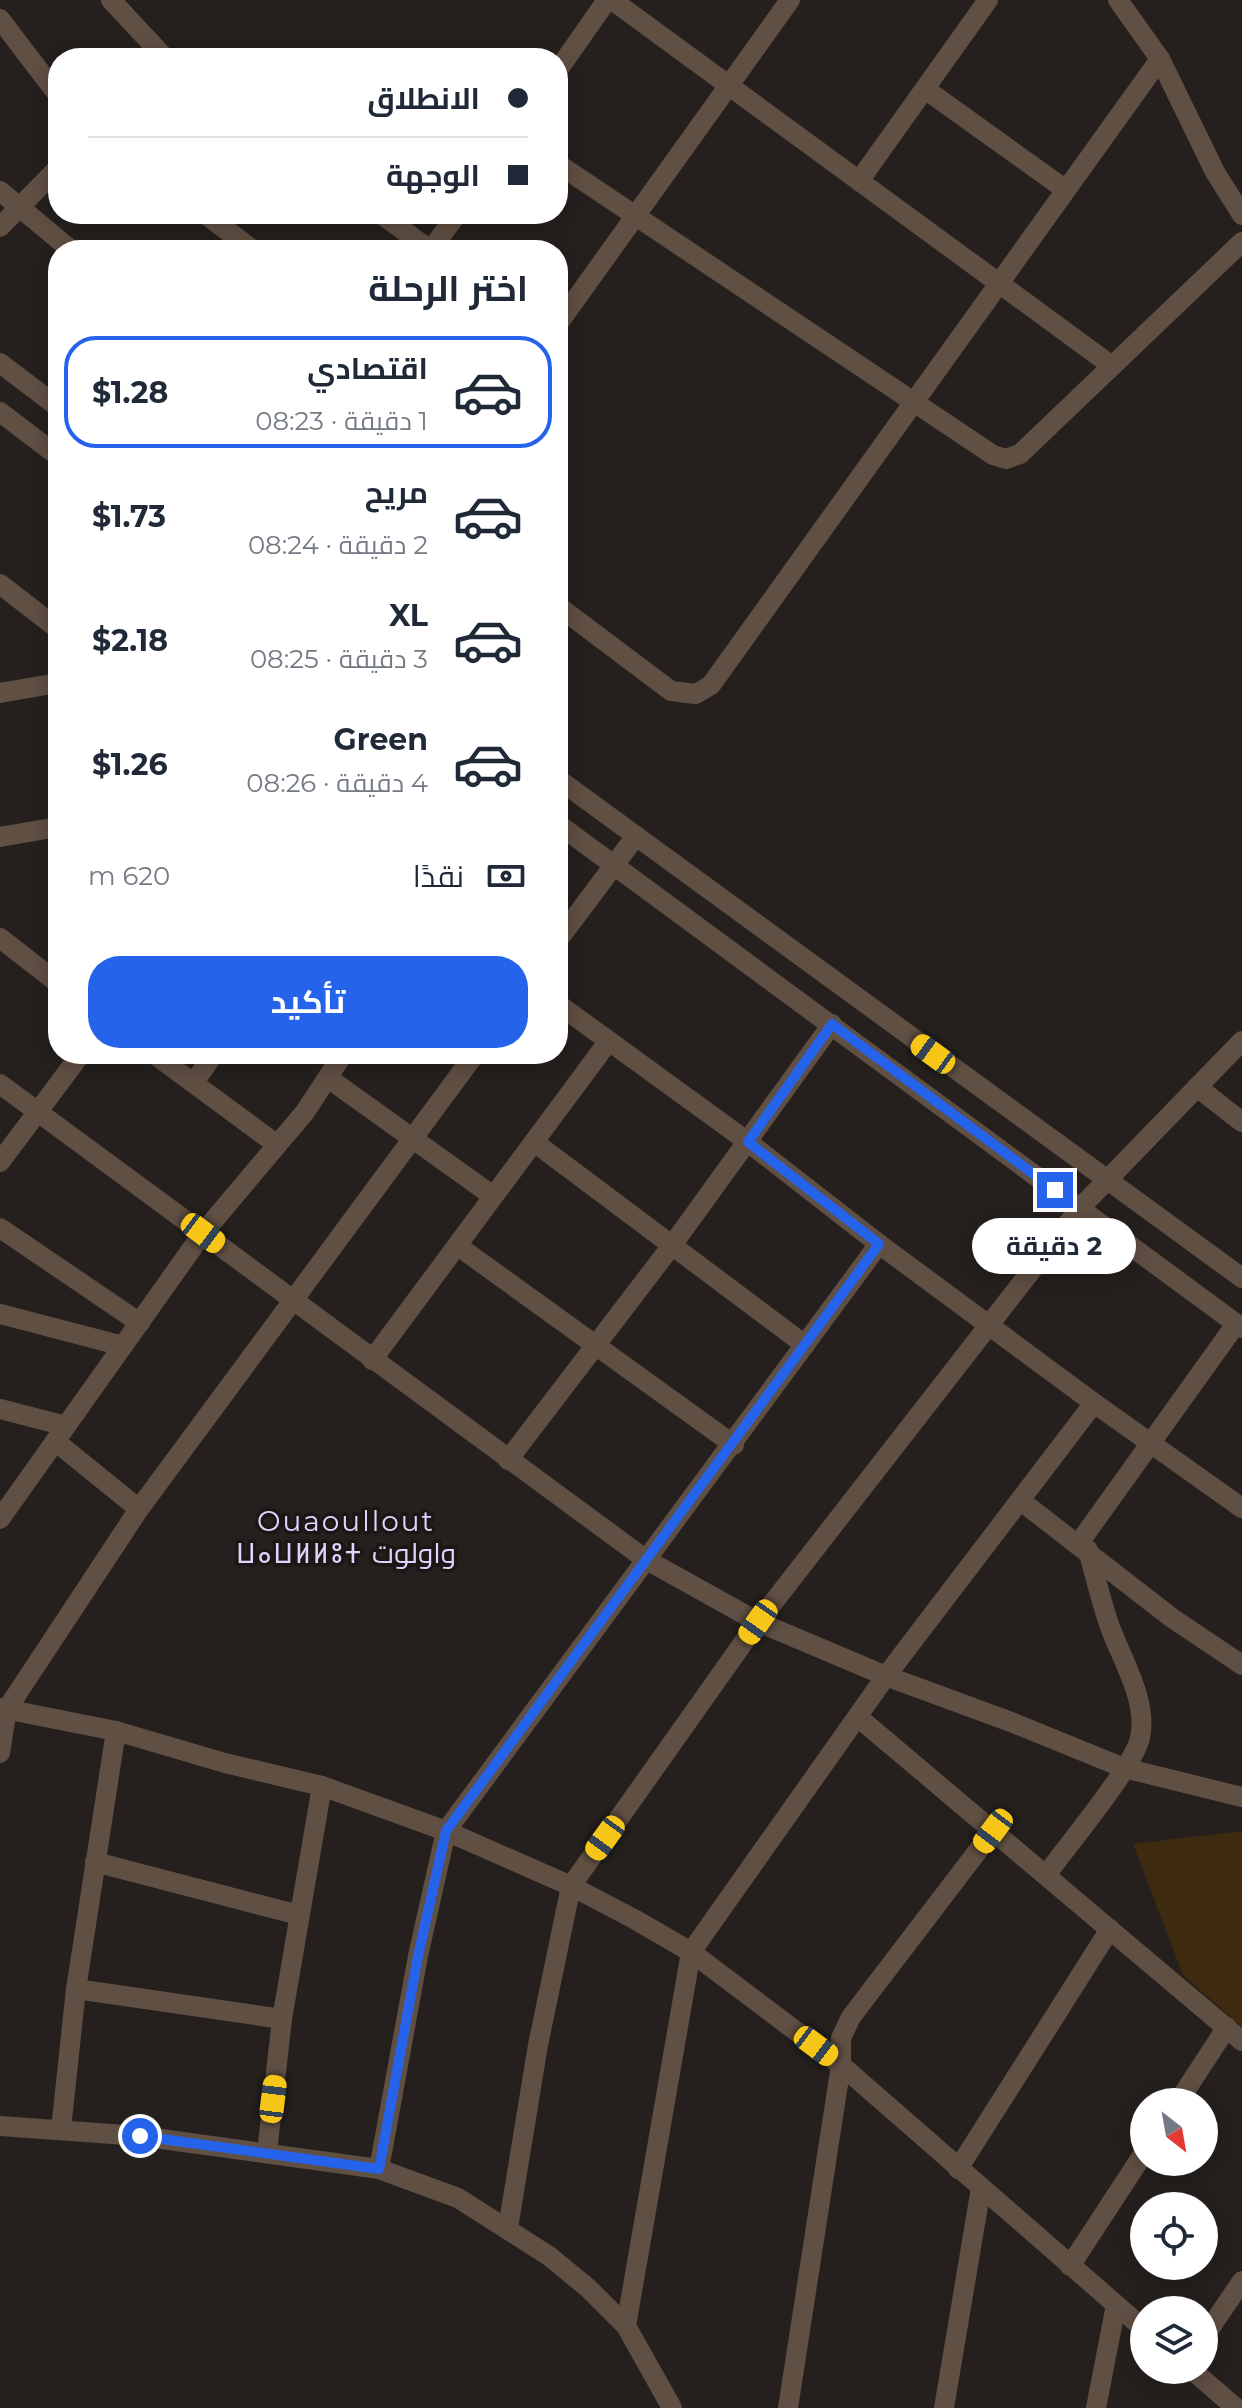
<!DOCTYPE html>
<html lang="ar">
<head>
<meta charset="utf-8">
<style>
	:root { --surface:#fff; --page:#f6f6f7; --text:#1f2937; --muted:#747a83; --line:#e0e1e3; --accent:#2563eb }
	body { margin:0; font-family:Montserrat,Cairo,"Noto Sans Tifinagh",sans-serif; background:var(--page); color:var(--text); direction:rtl; height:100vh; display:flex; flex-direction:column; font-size:30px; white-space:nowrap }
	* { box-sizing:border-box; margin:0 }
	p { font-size:26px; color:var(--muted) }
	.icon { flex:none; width:44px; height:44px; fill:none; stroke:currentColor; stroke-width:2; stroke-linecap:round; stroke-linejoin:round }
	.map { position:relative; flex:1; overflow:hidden; direction:ltr }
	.side { position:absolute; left:48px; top:240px; width:520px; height:824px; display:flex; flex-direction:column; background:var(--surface); border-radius:32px; box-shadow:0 4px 20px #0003; direction:rtl }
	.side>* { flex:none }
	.banner { position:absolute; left:48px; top:48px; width:520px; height:176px; border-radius:32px; box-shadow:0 4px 20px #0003; direction:rtl; display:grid; align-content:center; height:176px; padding:0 40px; background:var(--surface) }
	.needle { width:52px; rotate:149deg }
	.fabs { position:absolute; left:1130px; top:2088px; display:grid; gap:16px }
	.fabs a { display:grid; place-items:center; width:88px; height:88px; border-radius:50%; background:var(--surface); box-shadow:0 4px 20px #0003; font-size:40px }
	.end { position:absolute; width:36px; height:36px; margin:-18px; border:10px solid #2563eb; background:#fff; box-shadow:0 0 0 4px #fff }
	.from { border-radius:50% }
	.bubble { position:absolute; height:56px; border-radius:28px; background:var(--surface); box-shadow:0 4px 20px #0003; font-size:26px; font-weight:700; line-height:56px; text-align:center; direction:rtl }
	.car { position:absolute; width:24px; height:48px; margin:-24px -12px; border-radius:10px; box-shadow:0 0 6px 2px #0007; background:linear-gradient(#f5c518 24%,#345 0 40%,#f5c518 0 76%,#345 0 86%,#f5c518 0) }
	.banner b { display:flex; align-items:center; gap:28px; height:76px; font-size:30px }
	.banner b+b { border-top:2px solid var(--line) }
	.banner i { width:20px; height:20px; background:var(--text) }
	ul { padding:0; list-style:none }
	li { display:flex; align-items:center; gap:24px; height:112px; margin:0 16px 12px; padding:0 24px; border:4px solid transparent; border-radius:32px }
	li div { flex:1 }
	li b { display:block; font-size:30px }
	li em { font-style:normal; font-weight:700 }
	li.current { border-color:var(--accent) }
	li>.icon { width:72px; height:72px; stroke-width:1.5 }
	h2 { padding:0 40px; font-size:36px; line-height:96px }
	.pay { display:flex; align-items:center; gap:20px; height:88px; padding:0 40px; font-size:30px }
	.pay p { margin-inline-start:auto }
	.action { display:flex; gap:16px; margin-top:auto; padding:16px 40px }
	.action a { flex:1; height:92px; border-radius:32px; background:var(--accent); color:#fff; font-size:32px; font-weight:700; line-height:92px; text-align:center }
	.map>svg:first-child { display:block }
	.green { fill:#3e2b0f }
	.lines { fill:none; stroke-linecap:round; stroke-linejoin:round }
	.minor { stroke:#604f43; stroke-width:20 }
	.route { stroke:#2563eb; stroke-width:10 }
	.labels { text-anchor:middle; stroke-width:7; stroke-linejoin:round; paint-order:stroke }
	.quarter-label { font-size:28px; letter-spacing:2px; fill:#e2d2fd; stroke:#1c1715 }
</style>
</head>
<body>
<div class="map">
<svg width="1242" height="2408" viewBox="0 0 1242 2408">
	<rect width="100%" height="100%" fill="#25201e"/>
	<polygon class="green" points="1242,1831 1242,2027 1183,1975 1133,1844"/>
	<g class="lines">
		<g class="minor">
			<polyline points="111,0 165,58"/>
			<polyline points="612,0 1112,366"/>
			<polyline points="1118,0 1160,59 1215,172 1242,215"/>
			<polyline points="0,19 58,95"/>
			<polyline points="558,70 607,0"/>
			<polyline points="925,89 1066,190"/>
			<polyline points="558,164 993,455 1006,459 1020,454 1242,242"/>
			<polyline points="859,181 988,0"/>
			<polyline points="0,191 71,250"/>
			<polyline points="205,214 253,250"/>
			<polyline points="381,214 430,250"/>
			<polyline points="0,227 58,168"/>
			<polyline points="431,250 457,214"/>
			<polyline points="558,324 790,0"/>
			<polyline points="0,363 58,407"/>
			<polyline points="0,412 58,456"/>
			<polyline points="0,584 58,629"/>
			<polyline points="558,606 671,691 696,694 711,685 1160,59"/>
			<polyline points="0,693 58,683"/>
			<polyline points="558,779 1242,1278"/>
			<polyline points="558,824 1242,1328"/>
			<polyline points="0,837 58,827"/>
			<polyline points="0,938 58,983"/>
			<polyline points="558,940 636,836"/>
			<polyline points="558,1004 748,1142 879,1244 1094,1403 1242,1508"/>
			<polyline points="154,1054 276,1144"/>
			<polyline points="328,1078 493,1196"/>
			<polyline points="194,1082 214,1054"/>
			<polyline points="0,1084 645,1559 758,1622 886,1676 1011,1722 1124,1768 1242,1797"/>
			<polyline points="1197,1087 1242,1122"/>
			<polyline points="534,1142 805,1345"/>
			<polyline points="0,1162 81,1054"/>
			<polyline points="0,1228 140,1323"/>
			<polyline points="458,1246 734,1445"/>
			<polyline points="0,1314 123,1346"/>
			<polyline points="372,1360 608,1042"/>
			<polyline points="0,1409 66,1426"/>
			<polyline points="55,1441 139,1509"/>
			<polyline points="508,1460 673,1244 832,1024"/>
			<polyline points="1021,1501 1172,1618 1242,1665"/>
			<polyline points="0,1519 203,1233 305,1112 343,1054"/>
			<polyline points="1079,1543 1236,1324"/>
			<polyline points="0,1708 116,1731 225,1763 322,1786 446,1831 571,1886 634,1919 691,1952 841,2065 1144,2329"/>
			<polyline points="859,1718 1242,2041"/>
			<polyline points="0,1753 7,1709 139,1509 475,1054"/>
			<polyline points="95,1862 299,1915"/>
			<path d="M1047 1874C1067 1846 1134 1766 1140 1738 1148 1701 1122 1660 1110 1627 1101 1602 1095 1575 1088 1550"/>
			<polyline points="76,1989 282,2019"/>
			<polyline points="1178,2102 1227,2027"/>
			<polyline points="0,2126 140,2136 379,2169 458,2198 549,2256 588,2288 626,2326 672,2408"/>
			<polyline points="61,2129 76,1989 116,1731"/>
			<polyline points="267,2152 282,2019 322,1786"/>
			<polyline points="379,2169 418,1956 446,1831 879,1244"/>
			<polyline points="958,2169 1110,1929"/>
			<polyline points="508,2228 538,2045 571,1886 758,1622 1080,1208 1242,1041"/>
			<polyline points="1070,2266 1144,2153"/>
			<polyline points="626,2326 691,1952 886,1676 1094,1403"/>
			<polyline points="1204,2337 1242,2281"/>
			<polyline points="1192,2370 1236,2408"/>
			<polyline points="788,2408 841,2065 841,2038 851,2017 993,1831"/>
			<polyline points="944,2408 981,2188"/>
			<polyline points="1096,2408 1116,2305"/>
		</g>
	</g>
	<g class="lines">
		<polyline class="route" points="140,2136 379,2169 418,1956 446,1831 879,1244 748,1142 832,1024 1055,1190"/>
	</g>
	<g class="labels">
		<g class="quarter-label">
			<text x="346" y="1531">Ouaoullout<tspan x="346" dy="32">ⵡⴰⵡⵍⵍⵓⵜ واولوت</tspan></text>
		</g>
	</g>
</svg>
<div class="fabs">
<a><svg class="needle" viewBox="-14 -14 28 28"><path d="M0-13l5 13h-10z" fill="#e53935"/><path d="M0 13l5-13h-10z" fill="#747a83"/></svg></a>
<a><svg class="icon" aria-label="locate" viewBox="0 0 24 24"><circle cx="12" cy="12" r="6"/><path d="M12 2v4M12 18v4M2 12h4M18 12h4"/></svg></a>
<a><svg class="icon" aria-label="layers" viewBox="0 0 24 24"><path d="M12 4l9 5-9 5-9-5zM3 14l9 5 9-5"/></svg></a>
</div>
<i class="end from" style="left:140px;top:2136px"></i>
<i class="end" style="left:1055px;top:1190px"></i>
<div class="bubble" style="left:972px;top:1218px;width:164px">2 دقيقة</div>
<i class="car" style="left:933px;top:1054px;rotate:306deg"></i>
<i class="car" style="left:203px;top:1233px;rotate:127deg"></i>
<i class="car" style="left:758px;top:1622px;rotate:215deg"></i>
<i class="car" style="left:993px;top:1831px;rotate:217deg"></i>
<i class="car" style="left:605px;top:1838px;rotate:216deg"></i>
<i class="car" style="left:816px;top:2046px;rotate:127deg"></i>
<i class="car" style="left:273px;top:2099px;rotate:7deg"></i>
<div class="banner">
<b><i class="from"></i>الانطلاق</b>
<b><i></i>الوجهة</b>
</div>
<section class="side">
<h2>اختر الرحلة</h2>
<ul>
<li class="current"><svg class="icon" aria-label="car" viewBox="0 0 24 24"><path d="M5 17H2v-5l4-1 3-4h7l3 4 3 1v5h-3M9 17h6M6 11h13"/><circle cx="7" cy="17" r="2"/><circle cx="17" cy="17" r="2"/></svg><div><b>اقتصادي</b><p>1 دقيقة · 08:23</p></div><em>$1.28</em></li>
<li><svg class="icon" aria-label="car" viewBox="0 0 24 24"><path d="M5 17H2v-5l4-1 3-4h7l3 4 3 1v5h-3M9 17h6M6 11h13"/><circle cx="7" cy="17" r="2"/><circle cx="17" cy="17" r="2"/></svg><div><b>مريح</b><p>2 دقيقة · 08:24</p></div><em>$1.73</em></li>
<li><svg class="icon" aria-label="car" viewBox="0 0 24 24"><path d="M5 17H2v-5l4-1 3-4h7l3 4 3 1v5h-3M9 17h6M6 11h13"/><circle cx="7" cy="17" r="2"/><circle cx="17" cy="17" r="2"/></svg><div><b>XL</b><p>3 دقيقة · 08:25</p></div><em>$2.18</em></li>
<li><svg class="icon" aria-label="car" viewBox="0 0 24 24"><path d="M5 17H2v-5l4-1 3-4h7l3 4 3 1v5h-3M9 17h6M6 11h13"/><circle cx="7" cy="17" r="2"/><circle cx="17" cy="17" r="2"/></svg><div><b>Green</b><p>4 دقيقة · 08:26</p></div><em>$1.26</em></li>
</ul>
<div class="pay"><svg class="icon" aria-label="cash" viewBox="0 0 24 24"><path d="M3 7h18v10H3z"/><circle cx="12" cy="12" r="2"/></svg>نقدًا<p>620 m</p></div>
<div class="action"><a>تأكيد</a></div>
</section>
</div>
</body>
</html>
